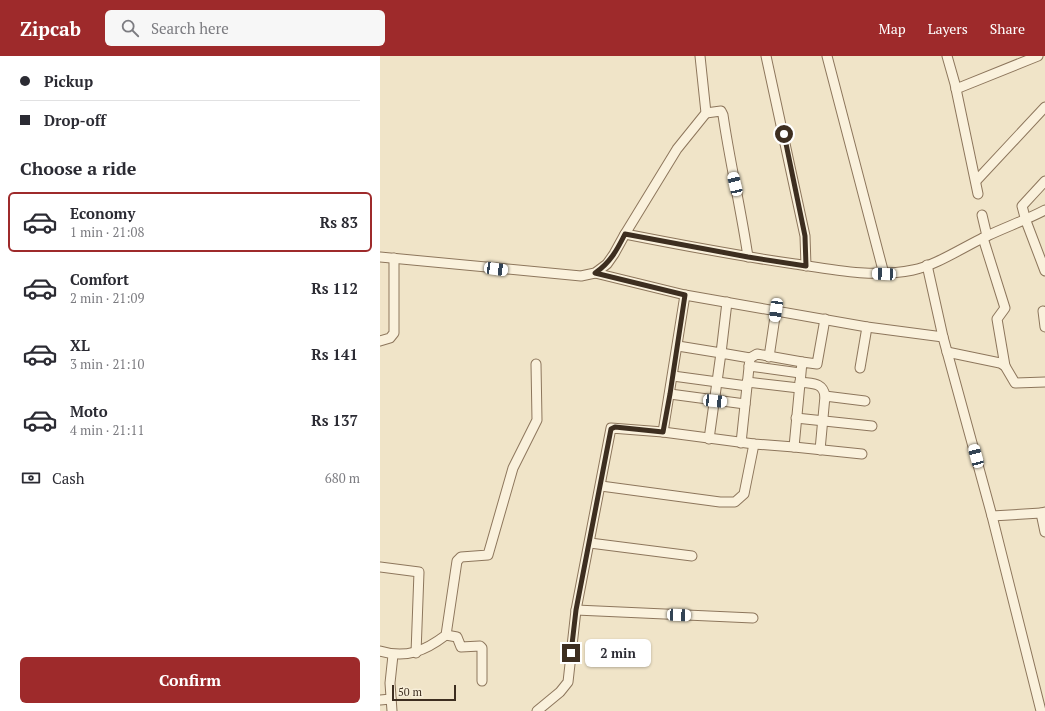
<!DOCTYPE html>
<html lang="en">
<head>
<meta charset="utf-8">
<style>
	:root { --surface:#fff; --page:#f7f7f7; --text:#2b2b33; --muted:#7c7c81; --line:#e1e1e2; --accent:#9e2a2b }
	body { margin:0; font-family:"PT Serif",serif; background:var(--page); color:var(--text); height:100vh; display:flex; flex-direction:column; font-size:15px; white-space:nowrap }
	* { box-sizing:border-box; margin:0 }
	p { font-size:13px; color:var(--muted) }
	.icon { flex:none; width:22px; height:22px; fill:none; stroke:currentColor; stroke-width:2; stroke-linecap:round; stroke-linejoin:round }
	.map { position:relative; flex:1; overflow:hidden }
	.details { display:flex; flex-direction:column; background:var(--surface); width:380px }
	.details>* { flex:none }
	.hud { display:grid; align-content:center; height:88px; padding:0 20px; background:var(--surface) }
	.scale { position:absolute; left:12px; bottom:10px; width:64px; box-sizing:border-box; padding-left:4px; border:2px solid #3d2e20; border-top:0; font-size:11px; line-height:14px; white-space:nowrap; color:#3d2e20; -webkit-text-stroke:3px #f7eed8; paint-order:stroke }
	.end { position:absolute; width:18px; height:18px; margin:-9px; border:5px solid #3d2e20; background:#fff; box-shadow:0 0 0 2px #fff }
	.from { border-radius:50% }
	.bubble { position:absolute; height:28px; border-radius:6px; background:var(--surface); box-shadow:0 1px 3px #0004; font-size:13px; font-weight:600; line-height:28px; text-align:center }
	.car { position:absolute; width:12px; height:24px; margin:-12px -6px; border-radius:5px; box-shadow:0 0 3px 1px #0007; background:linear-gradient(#fff 24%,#345 0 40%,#fff 0 76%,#345 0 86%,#fff 0) }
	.hud b { display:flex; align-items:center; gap:14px; height:38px; font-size:15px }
	.hud b+b { border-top:1px solid var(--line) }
	.hud i { width:10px; height:10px; background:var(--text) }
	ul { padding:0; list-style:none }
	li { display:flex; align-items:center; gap:12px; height:60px; margin:0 8px 6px; padding:0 12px; border:2px solid transparent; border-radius:6px }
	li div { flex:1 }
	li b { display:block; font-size:15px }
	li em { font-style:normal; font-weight:600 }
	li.on { border-color:var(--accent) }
	li>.icon { width:36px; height:36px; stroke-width:1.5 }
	h2 { padding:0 20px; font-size:18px; line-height:48px }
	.pay { display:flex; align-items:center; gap:10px; height:44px; padding:0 20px; font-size:15px }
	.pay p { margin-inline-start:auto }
	.primary-button { display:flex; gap:8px; margin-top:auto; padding:8px 20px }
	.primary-button a { flex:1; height:46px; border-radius:6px; background:var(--accent); color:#fff; font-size:16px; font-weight:600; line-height:46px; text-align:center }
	header { display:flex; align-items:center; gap:24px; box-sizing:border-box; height:56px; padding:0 20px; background:var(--accent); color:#fff }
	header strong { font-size:19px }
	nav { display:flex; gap:22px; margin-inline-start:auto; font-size:14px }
	.search { width:280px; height:36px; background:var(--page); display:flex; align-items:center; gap:10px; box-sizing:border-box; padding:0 14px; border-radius:6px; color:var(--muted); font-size:15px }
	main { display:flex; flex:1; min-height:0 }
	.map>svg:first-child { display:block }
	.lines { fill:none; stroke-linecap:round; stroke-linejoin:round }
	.minor-casing { stroke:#8d765c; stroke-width:11 }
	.minor { stroke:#faf1dc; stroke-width:9 }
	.route { stroke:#3d2e20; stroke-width:5 }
</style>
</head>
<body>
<header>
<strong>Zipcab</strong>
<div class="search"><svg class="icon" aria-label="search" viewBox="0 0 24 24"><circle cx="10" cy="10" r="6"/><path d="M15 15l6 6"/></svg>Search here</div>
<nav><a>Map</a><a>Layers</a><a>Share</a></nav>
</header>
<main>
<section class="details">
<div class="hud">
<b><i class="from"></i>Pickup</b>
<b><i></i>Drop-off</b>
</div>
<h2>Choose a ride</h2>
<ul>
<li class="on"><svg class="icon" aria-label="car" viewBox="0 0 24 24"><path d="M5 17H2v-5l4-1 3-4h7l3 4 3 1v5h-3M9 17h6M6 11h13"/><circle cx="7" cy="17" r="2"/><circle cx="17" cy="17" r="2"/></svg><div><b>Economy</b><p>1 min · 21:08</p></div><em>Rs 83</em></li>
<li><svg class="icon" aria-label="car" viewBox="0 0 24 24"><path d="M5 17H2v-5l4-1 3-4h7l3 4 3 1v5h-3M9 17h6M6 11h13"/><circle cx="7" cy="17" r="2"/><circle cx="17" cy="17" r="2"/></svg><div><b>Comfort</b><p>2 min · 21:09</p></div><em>Rs 112</em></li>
<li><svg class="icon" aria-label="car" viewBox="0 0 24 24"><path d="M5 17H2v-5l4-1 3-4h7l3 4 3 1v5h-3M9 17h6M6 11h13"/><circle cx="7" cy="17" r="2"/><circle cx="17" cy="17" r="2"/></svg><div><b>XL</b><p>3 min · 21:10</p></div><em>Rs 141</em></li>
<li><svg class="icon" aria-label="car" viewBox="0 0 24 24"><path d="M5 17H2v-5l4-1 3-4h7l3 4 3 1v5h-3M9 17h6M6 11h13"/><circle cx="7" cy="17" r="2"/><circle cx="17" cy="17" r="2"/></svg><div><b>Moto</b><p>4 min · 21:11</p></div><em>Rs 137</em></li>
</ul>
<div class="pay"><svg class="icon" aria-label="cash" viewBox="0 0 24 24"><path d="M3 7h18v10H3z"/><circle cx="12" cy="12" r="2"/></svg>Cash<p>680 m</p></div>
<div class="primary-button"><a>Confirm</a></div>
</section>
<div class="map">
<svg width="665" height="655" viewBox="0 0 665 655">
	<rect width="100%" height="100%" fill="#f0e4c8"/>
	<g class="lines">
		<g class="minor-casing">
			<g id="minor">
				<polyline points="386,0 425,180 426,210"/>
				<polyline points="447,0 504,218"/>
				<polyline points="567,0 575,28 598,138"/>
				<polyline points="576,33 658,0"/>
				<path d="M326 57 341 55 343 59C350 107 361 153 368 201"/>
				<polyline points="596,125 665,51"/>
				<polyline points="665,125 642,150 646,165 665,215"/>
				<polyline points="602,159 607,180"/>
				<path d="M245 178C301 189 358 200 415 208 454 214 494 222 533 214 555 210 585 190 607 180 626 171 646 164 665 154"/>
				<polyline points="603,182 625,252 617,263 625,310"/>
				<polyline points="0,201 201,220 215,217 227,208 234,198 245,178 297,93 326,57 320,0"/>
				<polyline points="547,209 563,281 612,460 661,655"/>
				<polyline points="215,217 305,239 487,271 563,281"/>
				<polyline points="663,255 665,271"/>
				<polyline points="0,285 10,282 14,277 14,202"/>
				<polyline points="298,290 341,297 347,246"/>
				<polyline points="567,296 620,307 625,310 635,327 665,326"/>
				<polyline points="389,301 396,254"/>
				<polyline points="370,302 377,298 422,306"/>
				<polyline points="369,310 420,317"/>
				<polyline points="480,312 487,271"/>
				<polyline points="293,320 367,330"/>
				<polyline points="367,326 419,332"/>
				<path d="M420 326C432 328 443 326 445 340"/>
				<polyline points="290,338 365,348"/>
				<polyline points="416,362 492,370"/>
				<polyline points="283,376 305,239"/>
				<polyline points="329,383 341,297 370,302 361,387"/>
				<polyline points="414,391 482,398"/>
				<polyline points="440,394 445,340 485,345"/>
				<polyline points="221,430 340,446 355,446 364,438 374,388"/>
				<polyline points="665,456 661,457 665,476"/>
				<polyline points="612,460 661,457"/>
				<polyline points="210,487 312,500"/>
				<polyline points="0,511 39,516 36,597"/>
				<polyline points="196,554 373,562"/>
				<polyline points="66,579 77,581 81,591 100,590 102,592 102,625"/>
				<path d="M0 595C26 603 45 595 66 579L77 505 81 501 108 499 133 412 157 364 156 308"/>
				<polyline points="0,644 11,643"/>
				<polyline points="12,655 10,627 13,599"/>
				<polyline points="157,655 180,636 188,626 196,554 231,372 283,376 374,388 414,391 422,306 437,308 445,263"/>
			</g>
		</g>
		<use href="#minor" class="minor"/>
	</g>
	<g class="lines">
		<path class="route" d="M191 597 196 554 231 373 235 371 283 376 290 338 305 239 215 217C230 207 237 194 245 178L368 201 426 210 425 180 404 78"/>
	</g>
</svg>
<div class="scale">50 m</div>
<i class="end from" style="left:404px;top:78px"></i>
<i class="end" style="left:191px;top:597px"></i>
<div class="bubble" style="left:205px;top:583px;width:66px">2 min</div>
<i class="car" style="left:355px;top:128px;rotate:347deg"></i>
<i class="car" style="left:116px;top:213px;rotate:98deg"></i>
<i class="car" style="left:504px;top:218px;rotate:272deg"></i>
<i class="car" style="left:396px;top:254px;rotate:188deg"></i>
<i class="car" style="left:335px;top:345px;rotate:96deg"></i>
<i class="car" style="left:596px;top:400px;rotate:345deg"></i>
<i class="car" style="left:299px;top:559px;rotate:92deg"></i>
</div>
</main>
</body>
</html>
